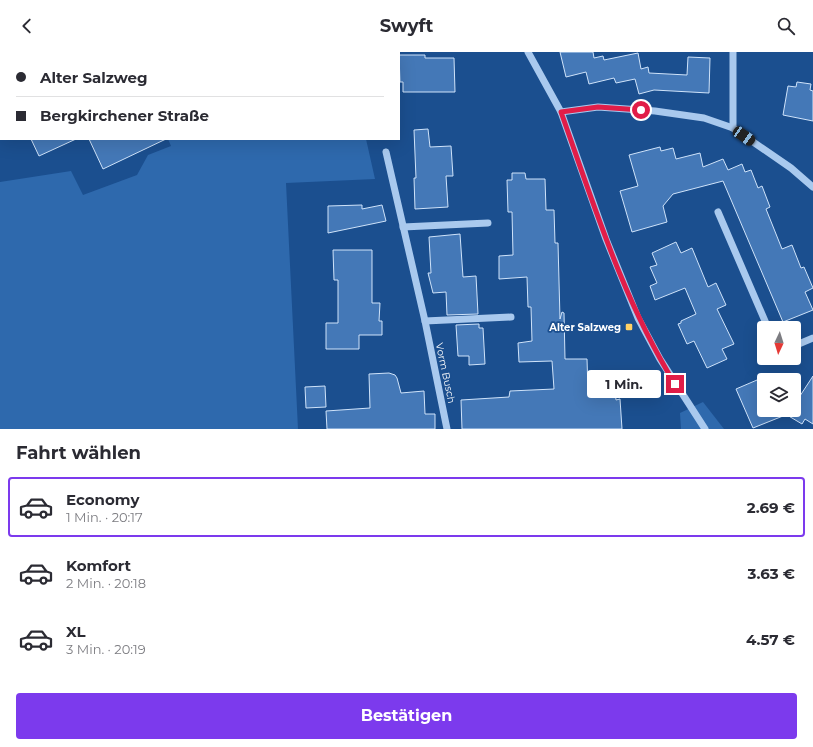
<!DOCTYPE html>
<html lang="de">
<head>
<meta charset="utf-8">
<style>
	:root { --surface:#fff; --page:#f7f7f7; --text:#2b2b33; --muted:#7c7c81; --line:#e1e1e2; --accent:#7c3aed }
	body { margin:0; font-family:Montserrat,sans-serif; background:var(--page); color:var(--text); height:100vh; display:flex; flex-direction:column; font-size:15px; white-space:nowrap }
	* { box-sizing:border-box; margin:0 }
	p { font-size:13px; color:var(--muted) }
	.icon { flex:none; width:22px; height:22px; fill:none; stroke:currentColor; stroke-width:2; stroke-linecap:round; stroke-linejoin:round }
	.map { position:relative; height:377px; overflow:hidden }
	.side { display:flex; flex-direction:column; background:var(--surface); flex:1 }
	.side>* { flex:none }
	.banner { position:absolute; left:0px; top:0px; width:400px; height:88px; box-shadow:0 4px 16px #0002; display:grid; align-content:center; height:88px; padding:0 16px; background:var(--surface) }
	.needle { width:26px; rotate:184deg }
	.controls { position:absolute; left:757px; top:269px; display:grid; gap:8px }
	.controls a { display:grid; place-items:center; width:44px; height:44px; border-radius:4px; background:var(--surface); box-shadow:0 4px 16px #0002; font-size:20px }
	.end { position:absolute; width:18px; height:18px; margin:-9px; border:5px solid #e11d48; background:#fff; box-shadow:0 0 0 2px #fff }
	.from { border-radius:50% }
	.bubble { position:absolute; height:28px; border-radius:4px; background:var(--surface); box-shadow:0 4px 16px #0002; font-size:13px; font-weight:700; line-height:28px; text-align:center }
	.car { position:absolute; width:12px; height:24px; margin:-12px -6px; border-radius:5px; box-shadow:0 0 3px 1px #0007; background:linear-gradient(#222 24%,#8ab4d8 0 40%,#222 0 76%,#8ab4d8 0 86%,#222 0) }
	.banner b { display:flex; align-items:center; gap:14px; height:38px; font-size:15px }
	.banner b+b { border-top:1px solid var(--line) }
	.banner i { width:10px; height:10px; background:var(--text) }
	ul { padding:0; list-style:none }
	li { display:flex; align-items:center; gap:12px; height:60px; margin:0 8px 6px; padding:0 8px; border:2px solid transparent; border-radius:4px }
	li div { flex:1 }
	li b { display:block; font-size:15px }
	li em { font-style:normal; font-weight:700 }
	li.on { border-color:var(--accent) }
	li>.icon { width:36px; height:36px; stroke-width:1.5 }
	h2 { padding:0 16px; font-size:18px; line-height:48px }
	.action { display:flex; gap:8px; margin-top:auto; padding:8px 16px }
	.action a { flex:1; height:46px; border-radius:4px; background:var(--accent); color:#fff; font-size:16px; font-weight:700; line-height:46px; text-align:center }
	header { display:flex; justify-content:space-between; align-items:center; height:52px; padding:0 16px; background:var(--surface); font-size:18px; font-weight:700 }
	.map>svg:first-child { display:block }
	.green { fill:#2e69ad }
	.building { fill:#4478b7; stroke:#cfe3fa }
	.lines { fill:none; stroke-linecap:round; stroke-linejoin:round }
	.minor { stroke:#a9c9ee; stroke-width:7 }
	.route { stroke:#e11d48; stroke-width:5 }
	.poi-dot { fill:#ffd166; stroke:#1b4f8f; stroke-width:1.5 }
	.labels { text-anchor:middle; stroke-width:3.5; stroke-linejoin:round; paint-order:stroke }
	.poi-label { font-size:10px; font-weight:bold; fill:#fff; stroke:#1b4f8f; text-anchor:end }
	.street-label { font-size:10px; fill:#fff; stroke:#1b4f8f }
</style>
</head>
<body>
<header><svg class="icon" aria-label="back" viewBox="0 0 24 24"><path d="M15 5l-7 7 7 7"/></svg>Swyft<svg class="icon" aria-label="search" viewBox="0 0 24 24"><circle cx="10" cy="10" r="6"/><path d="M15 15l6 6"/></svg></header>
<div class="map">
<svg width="813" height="377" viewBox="0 0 813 377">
	<rect width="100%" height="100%" fill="#1b4f8f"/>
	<g class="green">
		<polygon points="229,0 327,0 229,1"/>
		<polygon points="168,87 366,87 375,127 286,131 298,377 0,377 0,130 71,119 83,143 137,123 148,103 171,94"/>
		<polygon points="703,350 724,377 681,377 680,361"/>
	</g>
	<g class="building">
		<polygon points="560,0 593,0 594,6 603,4 604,8 638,1 641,17 648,15 649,21 687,23 688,5 710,6 709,41 654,38 639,42 635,27 616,31 614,26 589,32 586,20 566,25"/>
		<polygon points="399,3 425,3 425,6 454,6 455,40 403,40 403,30 400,30"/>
		<polygon points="797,30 811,32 810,38 813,39 813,69 783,63 788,34 796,35"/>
		<polygon points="428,77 430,95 451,94 453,124 446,124 448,155 415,157 414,126 416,126 414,78"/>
		<polygon points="31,87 76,87 39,104"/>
		<polygon points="89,87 166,87 103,117"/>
		<polygon points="660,95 661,99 673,96 676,107 700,101 703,115 723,107 728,118 742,112 745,120 751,118 758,136 762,134 770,155 766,157 782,197 792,193 801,216 804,215 813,236 805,240 813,258 783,270 723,129 673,142 663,154 667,170 632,180 620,139 638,134 629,103"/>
		<polygon points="512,121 525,121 526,127 545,127 546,158 554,158 555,191 558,191 560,267 562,260 564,261 565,307 587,307 588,339 615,338 616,348 620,347 622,377 462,377 461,348 509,345 510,339 554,337 552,309 519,310 518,291 532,289 531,255 528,255 527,225 499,227 499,204 513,203 512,160 508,160 507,128 512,128"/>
		<polygon points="362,153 362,157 382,153 386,169 328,181 328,154"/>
		<polygon points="460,182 463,225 476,224 478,262 447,263 446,240 433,241 428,221 431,221 429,185"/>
		<polygon points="676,190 681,201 692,196 708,235 716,231 726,253 717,257 734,292 722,297 727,307 707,316 694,289 687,292 678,272 681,271 681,269 696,262 685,236 655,248 650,234 657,231 650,215 657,213 652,201"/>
		<polygon points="333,198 372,198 372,251 380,251 379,269 382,269 382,283 359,283 359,297 326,297 326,271 338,271 338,228 334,228"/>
		<polygon points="479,272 479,276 483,276 485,312 469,313 469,304 458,304 456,273"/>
		<polygon points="389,321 395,323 397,326 401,341 424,339 425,362 435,362 435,377 327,377 326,359 370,356 369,322"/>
		<polygon points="813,324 813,372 805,367 802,372 787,363 788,362 753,376 736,337 764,325 764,358 794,358 794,353"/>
		<polygon points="325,334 326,355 306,356 305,335"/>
	</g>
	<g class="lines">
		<g class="minor">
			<polyline points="528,0 561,60 606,187 638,266 660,307 705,377"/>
			<polyline points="561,60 598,55 655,59 704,66 733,76 791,116 813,135"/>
			<polyline points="733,76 733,0"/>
			<polyline points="386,100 425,269 447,377"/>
			<polyline points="718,160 768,276"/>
			<polyline points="403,175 488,171"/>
			<polyline points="425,269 511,265"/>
			<polyline points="794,294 813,286"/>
		</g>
	</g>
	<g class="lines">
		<path class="route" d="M641 58 598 55 561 60C594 153 623 248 675 332"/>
	</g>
	<rect class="poi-dot" x="625" y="271" width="8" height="8" rx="2"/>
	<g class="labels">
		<g class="poi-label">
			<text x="621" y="279">Alter Salzweg</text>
		</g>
		<g class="street-label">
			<text transform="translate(446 321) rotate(78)" y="4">Vorm Busch</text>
		</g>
	</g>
</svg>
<div class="controls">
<a><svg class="needle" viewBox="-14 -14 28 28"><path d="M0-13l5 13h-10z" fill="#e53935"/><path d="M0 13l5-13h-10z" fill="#7c7c81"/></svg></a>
<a><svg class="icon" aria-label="layers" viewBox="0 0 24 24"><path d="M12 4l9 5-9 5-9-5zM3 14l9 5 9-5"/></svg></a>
</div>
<i class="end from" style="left:641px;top:58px"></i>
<i class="end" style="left:675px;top:332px"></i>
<div class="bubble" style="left:587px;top:318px;width:74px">1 Min.</div>
<i class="car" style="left:744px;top:84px;rotate:124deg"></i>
<div class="banner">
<b><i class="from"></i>Alter Salzweg</b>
<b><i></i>Bergkirchener Straße</b>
</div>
</div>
<section class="side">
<h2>Fahrt wählen</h2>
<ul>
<li class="on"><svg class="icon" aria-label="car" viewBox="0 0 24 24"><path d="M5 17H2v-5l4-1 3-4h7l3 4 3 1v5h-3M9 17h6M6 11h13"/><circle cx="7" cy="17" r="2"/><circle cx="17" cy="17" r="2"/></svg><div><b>Economy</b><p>1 Min. · 20:17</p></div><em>2.69 €</em></li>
<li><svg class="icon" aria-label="car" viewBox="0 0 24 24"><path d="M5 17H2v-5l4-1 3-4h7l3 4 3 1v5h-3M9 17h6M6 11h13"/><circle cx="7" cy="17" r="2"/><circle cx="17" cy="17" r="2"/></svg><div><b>Komfort</b><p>2 Min. · 20:18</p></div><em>3.63 €</em></li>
<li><svg class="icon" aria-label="car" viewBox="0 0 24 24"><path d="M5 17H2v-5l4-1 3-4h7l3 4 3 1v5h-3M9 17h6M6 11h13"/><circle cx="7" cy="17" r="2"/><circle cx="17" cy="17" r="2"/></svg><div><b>XL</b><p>3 Min. · 20:19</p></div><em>4.57 €</em></li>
</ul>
<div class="action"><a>Bestätigen</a></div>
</section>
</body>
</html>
